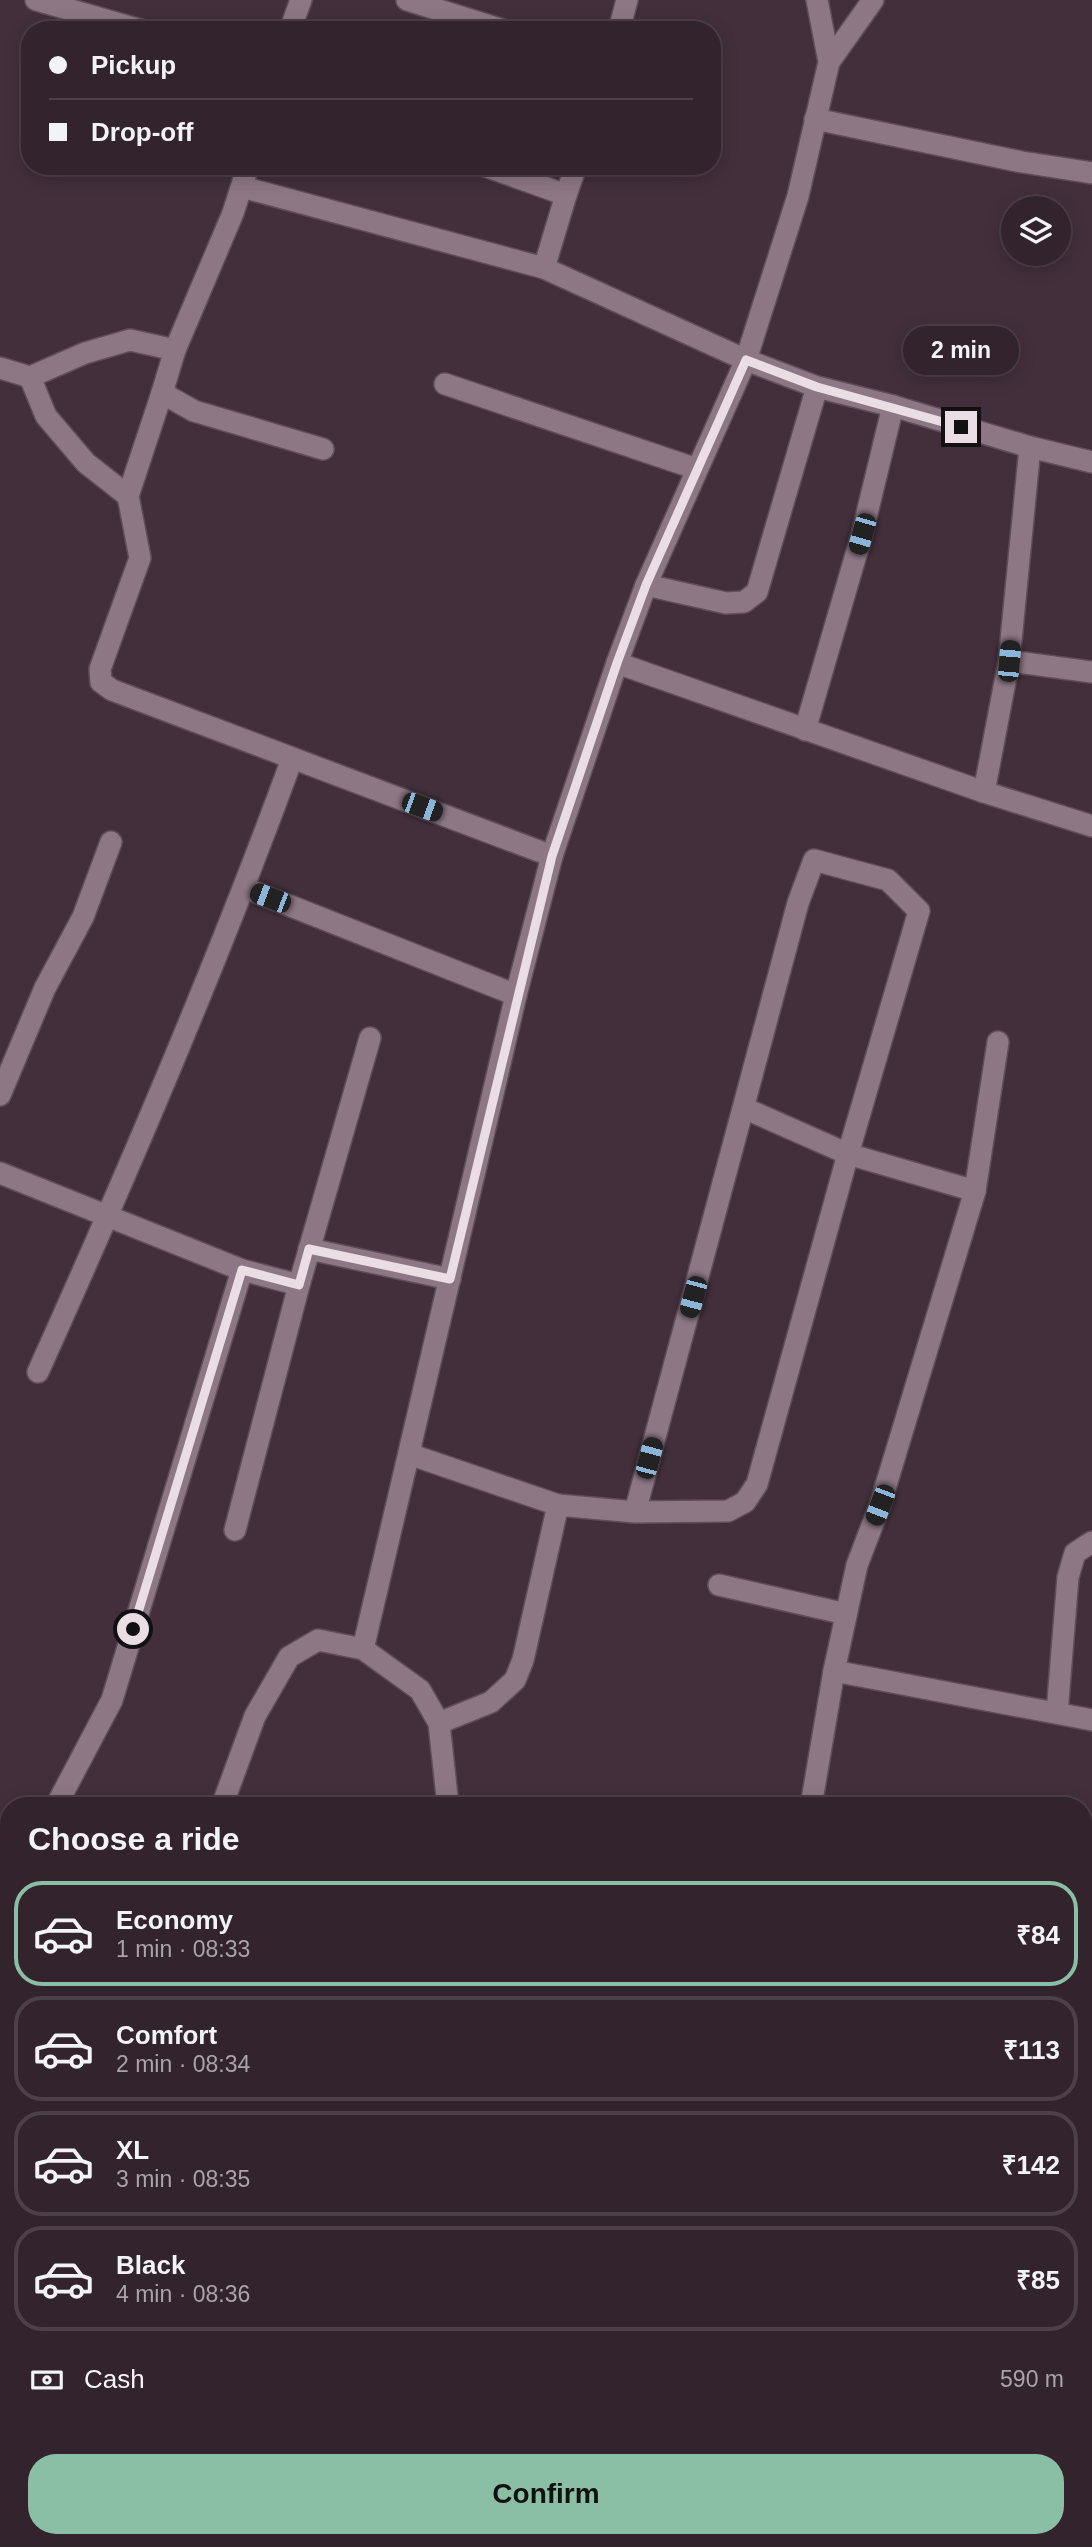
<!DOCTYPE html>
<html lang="en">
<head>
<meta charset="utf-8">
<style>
	:root { --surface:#32232c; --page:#3a2b34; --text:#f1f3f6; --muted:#a8a4a9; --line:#4d4048; --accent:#8abfa5 }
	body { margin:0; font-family:Helvetica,sans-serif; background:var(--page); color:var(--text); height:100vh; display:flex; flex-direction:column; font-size:26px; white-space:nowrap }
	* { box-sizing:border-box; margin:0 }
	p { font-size:23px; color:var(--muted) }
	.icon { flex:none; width:38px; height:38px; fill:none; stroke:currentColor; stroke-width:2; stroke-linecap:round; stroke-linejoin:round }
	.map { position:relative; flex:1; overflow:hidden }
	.drawer { position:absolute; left:0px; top:1797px; width:1092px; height:751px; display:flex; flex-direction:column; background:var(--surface); border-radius:28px 28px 0 0; box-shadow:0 4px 18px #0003,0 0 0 2px var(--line) }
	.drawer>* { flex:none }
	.hud { position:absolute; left:21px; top:21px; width:700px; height:154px; border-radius:28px; box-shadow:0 4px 18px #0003,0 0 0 2px var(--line); display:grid; align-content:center; height:154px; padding:0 28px; background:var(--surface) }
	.buttons { position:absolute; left:1001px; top:196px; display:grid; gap:14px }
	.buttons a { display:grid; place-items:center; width:70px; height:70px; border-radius:50%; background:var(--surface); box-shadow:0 4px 18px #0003,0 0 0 2px var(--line); font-size:35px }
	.end { position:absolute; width:32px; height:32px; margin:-16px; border:9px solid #eadde4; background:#111; box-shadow:0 0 0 4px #111 }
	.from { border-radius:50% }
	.bubble { position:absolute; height:49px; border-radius:24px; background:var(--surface); box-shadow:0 4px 18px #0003,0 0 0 2px var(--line); font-size:23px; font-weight:600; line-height:49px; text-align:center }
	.car { position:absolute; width:21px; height:42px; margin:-21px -10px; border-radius:9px; box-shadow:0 0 5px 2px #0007; background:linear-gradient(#222 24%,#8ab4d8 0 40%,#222 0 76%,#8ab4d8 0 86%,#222 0) }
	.hud b { display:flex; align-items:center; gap:24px; height:66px; font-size:26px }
	.hud b+b { border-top:2px solid var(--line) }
	.hud i { width:18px; height:18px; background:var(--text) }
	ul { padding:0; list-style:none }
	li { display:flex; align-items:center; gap:21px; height:105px; margin:0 14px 10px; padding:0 14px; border:4px solid var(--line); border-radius:28px }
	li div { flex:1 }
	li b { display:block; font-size:26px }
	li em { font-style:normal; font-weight:600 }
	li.current { border-color:var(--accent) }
	li>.icon { width:63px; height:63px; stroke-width:1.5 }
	h2 { padding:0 28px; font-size:32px; line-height:84px }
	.pay { display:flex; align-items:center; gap:18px; height:77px; padding:0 28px; font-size:26px }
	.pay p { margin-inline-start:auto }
	.cta { display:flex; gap:14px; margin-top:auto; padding:14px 28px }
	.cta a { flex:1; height:80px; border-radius:28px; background:var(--accent); color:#111; font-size:28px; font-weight:600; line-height:80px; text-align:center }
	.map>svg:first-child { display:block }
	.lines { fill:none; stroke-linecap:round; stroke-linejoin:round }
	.minor-casing { stroke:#5e4e58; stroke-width:24 }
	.minor { stroke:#8e7785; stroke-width:21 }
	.route { stroke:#eadde4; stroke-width:9 }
</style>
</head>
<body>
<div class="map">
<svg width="1092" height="2547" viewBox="0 0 1092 2547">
	<rect width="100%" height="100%" fill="#422f3b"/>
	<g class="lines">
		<g class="minor-casing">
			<g id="minor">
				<polyline points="36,0 141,30"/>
				<polyline points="407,0 503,30"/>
				<polyline points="290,30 301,0"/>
				<polyline points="619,30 627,0"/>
				<polyline points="829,62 873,0"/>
				<polyline points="815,119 1022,162 1092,173"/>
				<polyline points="248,166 233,213 175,350 162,393 194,411 323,449"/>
				<polyline points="485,166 566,195 544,268"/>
				<polyline points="242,187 544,268 746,360 817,387 893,406 1030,447 1092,462"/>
				<polyline points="566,195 576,166"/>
				<polyline points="0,368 30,377 85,353 130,340 175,350"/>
				<polyline points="30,377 46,416 86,463 128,496"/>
				<polyline points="445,384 697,469"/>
				<polyline points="162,393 128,496 140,558 100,669 101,682 112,690 552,856"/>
				<polyline points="646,585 726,603 744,602 757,592 817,387"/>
				<polyline points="1009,661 1092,672"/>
				<polyline points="617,663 984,792 1092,826"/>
				<polyline points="805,730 862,534 893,406"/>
				<polyline points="984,792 1009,661 1030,447"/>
				<polyline points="245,888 516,995"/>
				<polyline points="0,1095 45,988 83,917 111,842"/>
				<polyline points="744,1108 848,1154 975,1191"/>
				<polyline points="0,1173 242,1270 299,1285"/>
				<polyline points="309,1249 450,1279"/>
				<path d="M38 1372C129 1170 216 967 292 759"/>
				<polyline points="409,1454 558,1505"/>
				<polyline points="235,1530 299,1285 370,1038"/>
				<polyline points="719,1585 846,1614"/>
				<polyline points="363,1649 516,995 552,856 617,663 646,585 746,360 798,196 829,62 817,0"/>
				<polyline points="834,1671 1092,1720"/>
				<polyline points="1057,1713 1068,1577 1075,1553 1092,1542"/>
				<polyline points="439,1723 491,1702 515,1680 523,1660 558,1505 635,1512 798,903 814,860 888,880 919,911 848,1154 757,1484 745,1502 728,1511 635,1512"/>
				<polyline points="56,1806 112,1700 242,1270"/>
				<polyline points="222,1806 255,1716 289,1657 318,1640 363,1649 420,1690 439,1723 448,1806"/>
				<polyline points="811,1806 834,1671 857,1565 880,1505 975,1191 998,1042"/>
				<polyline points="0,1914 9,1897"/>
				<polyline points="1083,2033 1092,2035"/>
				<polyline points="0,2244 9,2227"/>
				<polyline points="1083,2480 1092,2480"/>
				<polyline points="415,2539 443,2547"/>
				<polyline points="518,2539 518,2547"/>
				<polyline points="125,2547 131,2539"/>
			</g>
		</g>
		<use href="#minor" class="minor"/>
	</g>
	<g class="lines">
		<polyline class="route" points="133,1629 242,1270 299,1285 309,1249 450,1279 552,856 617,663 646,585 746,360 817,387 961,427"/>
	</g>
</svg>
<div class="buttons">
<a><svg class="icon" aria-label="layers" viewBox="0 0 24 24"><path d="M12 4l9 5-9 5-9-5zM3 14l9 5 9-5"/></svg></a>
</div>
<i class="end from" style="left:133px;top:1629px"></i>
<i class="end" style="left:961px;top:427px"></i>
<div class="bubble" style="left:903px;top:326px;width:116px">2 min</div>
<i class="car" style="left:862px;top:534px;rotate:196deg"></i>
<i class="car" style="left:1009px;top:661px;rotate:5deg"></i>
<i class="car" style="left:422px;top:807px;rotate:110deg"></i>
<i class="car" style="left:270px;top:898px;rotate:291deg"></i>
<i class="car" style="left:693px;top:1297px;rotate:195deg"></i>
<i class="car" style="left:649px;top:1458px;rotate:15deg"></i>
<i class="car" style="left:880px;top:1505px;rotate:201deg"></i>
<div class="hud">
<b><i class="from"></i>Pickup</b>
<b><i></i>Drop-off</b>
</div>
<section class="drawer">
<h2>Choose a ride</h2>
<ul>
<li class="current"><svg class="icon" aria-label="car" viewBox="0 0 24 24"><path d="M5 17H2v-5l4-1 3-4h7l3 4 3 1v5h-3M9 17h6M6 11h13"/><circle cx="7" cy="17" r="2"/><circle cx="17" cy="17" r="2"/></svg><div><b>Economy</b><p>1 min · 08:33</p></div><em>₹84</em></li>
<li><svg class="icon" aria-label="car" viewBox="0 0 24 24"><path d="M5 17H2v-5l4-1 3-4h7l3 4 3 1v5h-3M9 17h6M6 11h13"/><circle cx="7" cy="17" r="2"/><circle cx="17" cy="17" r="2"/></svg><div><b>Comfort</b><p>2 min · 08:34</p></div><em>₹113</em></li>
<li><svg class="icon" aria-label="car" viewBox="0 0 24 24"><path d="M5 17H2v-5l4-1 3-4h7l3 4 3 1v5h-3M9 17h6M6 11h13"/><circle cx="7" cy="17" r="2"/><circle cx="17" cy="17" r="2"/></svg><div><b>XL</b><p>3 min · 08:35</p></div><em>₹142</em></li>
<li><svg class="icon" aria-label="car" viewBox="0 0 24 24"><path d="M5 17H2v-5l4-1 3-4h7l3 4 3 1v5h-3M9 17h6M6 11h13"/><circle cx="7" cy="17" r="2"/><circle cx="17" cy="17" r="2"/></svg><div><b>Black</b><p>4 min · 08:36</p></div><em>₹85</em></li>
</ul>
<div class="pay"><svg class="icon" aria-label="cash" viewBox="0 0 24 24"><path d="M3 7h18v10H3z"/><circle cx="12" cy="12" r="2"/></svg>Cash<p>590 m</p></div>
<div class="cta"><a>Confirm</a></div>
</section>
</div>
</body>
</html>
